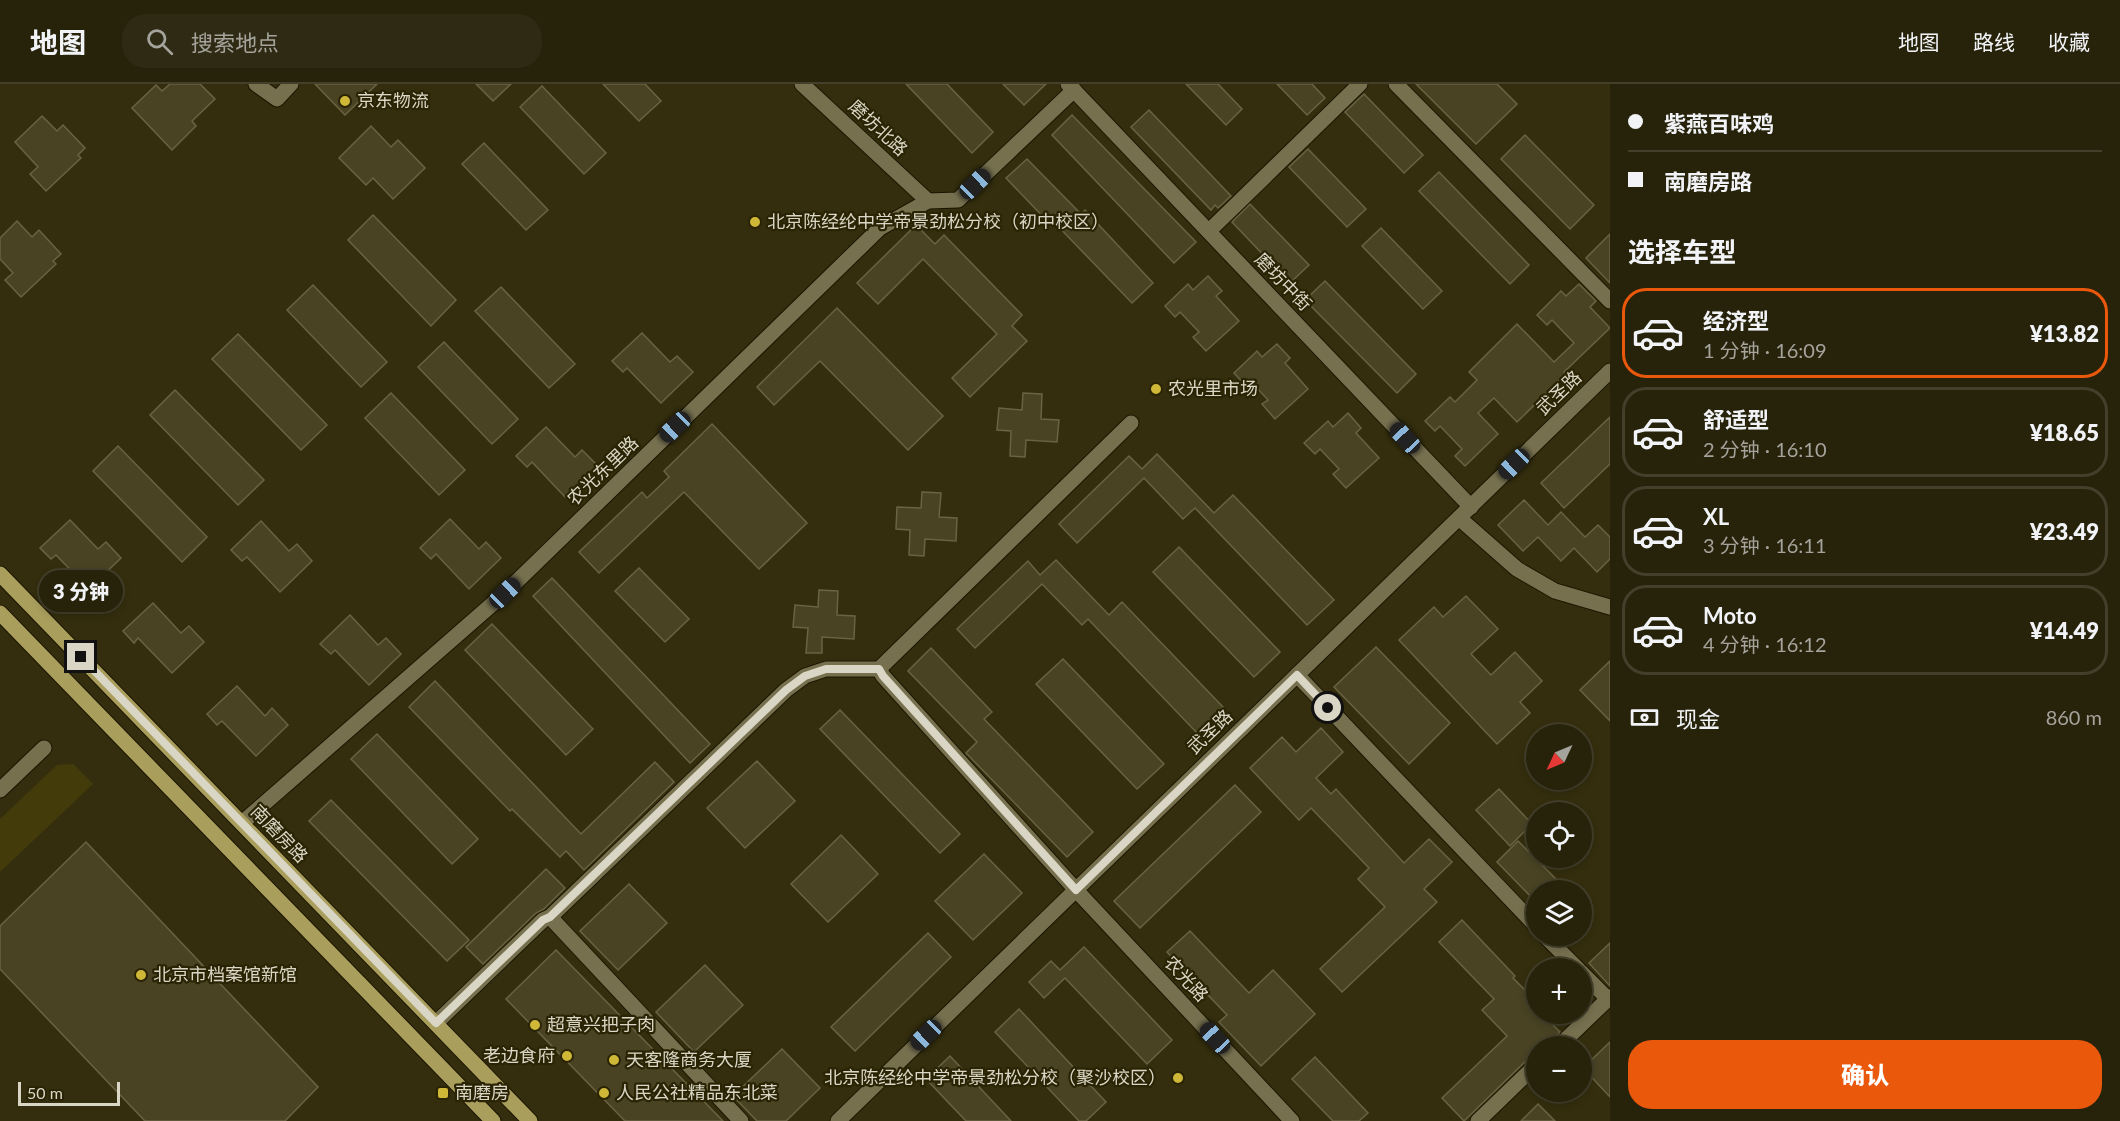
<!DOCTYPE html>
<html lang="zh">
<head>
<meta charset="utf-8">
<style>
	:root { --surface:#27220a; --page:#2f2a13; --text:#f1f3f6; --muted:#a4a49c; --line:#433f2b; --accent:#ea580c }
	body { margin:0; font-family:Lato,"Noto Sans SC",sans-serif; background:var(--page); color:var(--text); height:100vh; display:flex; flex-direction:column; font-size:22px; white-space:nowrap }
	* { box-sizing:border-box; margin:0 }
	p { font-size:20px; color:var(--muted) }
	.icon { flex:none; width:33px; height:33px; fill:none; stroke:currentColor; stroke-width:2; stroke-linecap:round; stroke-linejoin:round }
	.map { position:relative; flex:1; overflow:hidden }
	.drawer { display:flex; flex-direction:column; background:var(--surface); width:510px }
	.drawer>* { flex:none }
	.guide { display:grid; align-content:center; height:132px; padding:0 18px; background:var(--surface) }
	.needle { width:39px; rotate:226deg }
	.buttons { position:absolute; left:1526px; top:640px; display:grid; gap:12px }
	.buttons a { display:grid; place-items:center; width:66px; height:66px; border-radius:50%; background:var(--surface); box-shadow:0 3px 9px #0003,0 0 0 2px var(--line); font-size:30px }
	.scale { position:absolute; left:18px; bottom:15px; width:102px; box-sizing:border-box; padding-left:6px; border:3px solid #dad6c5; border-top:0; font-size:16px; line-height:21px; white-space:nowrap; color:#dad6c5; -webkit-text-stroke:4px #2a2404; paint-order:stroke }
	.end { position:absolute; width:27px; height:27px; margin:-14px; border:8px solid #dad6c5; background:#111; box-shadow:0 0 0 3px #111 }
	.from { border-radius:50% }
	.bubble { position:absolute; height:42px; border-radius:21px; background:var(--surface); box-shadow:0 3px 9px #0003,0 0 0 2px var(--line); font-size:20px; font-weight:800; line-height:42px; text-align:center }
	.car { position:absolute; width:18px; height:36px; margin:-18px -9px; border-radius:8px; box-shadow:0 0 4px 2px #0007; background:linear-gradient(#222 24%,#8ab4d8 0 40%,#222 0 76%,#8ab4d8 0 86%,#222 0) }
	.guide b { display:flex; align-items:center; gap:21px; height:57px; font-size:22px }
	.guide b+b { border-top:2px solid var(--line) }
	.guide i { width:15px; height:15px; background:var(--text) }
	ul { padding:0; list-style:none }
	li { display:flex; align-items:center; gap:18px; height:90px; margin:0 12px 9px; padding:0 6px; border:3px solid var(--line); border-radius:24px }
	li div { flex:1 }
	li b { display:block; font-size:22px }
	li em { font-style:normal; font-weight:800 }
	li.active { border-color:var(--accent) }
	li>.icon { width:54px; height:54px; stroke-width:1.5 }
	h2 { padding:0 18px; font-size:27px; line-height:72px }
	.pay { display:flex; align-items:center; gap:15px; height:66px; padding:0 18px; font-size:22px }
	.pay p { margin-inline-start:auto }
	.button { display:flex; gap:12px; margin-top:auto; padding:12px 18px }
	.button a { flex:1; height:69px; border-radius:24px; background:var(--accent); color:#fff; font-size:24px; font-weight:800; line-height:69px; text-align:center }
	header { display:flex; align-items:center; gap:36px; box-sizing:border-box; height:84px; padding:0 30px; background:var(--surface); border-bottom:2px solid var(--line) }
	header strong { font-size:28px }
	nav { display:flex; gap:33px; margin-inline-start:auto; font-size:21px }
	.search { width:420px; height:54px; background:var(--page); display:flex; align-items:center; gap:15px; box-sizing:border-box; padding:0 21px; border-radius:24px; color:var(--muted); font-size:22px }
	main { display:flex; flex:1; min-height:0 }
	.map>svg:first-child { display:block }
	.park { fill:#443b0a }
	.building { fill:#494324; stroke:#696342; stroke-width:1.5 }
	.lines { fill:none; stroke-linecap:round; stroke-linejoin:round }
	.minor-casing { stroke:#1c1600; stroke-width:17 }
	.major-casing { stroke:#1c1600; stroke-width:17 }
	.minor { stroke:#76704f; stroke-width:15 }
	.major { stroke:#aa9e5d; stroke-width:15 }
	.route { stroke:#dad6c5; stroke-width:8 }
	.poi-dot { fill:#cfb837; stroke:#2a2404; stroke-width:2 }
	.labels { text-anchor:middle; stroke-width:4.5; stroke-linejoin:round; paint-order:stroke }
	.poi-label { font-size:18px; fill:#dad6c5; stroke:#2a2404; text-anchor:start }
	.street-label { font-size:18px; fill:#dad6c5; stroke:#2a2404 }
</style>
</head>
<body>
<header>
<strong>地图</strong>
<div class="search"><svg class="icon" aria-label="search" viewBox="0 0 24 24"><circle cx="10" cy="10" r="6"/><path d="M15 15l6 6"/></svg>搜索地点</div>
<nav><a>地图</a><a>路线</a><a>收藏</a></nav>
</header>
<main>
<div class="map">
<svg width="1610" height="1037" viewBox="0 0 1610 1037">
	<rect width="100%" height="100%" fill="#342e0e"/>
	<polygon class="park" points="73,680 93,700 0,788 0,735 57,681"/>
	<g class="building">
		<polygon points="170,0 200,0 215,15 192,37 196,42 172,66 132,24 156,1 162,7"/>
		<polygon points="315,0 377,0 345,31"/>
		<polygon points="476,0 511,0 493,17"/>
		<polygon points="603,0 645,0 661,17 639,37"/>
		<polygon points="906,0 947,0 993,48 972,69"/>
		<polygon points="1003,0 1046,0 1024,21"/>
		<polygon points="1186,0 1218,0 1242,25 1226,41"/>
		<polygon points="1277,0 1312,0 1325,14 1307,31"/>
		<polygon points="1416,0 1497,0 1517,20 1476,60"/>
		<polygon points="542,2 606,69 584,90 520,23"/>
		<polygon points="1364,10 1423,71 1404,89 1345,28"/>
		<polygon points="1149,26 1231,112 1218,124 1215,121 1211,126 1131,43"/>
		<polygon points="1072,31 1196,158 1174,179 1052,51"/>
		<polygon points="42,32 57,47 63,41 85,64 78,71 81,74 46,107 30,90 38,83 15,58"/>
		<polygon points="371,42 391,63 398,56 425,84 393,115 373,94 366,101 339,74"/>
		<polygon points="1525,51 1594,121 1570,145 1501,75"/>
		<polygon points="484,59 548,126 526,146 462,80"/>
		<polygon points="1308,65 1366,125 1347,143 1289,83"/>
		<polygon points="1027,75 1081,130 1085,126 1153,199 1132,219 1052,136 1049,139 1006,94"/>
		<polygon points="1439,88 1529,181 1510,200 1419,107"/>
		<polygon points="1250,120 1309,181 1290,199 1232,138"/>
		<polygon points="373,131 456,216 431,242 348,156"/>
		<polygon points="17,137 32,153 39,146 61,170 53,177 56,180 21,213 5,196 13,189 0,175 0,154"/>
		<polygon points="916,141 935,160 944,151 1022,231 1012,242 1027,257 970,313 952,294 997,250 923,175 878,220 857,199"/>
		<polygon points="1381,144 1442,207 1423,225 1362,162"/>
		<polygon points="1610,150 1610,199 1586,174"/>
		<polygon points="1208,192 1222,207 1216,212 1239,237 1206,267 1193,253 1199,248 1180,228 1175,233 1165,222 1188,200 1193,206"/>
		<polygon points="1325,197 1416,290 1397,309 1305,216"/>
		<polygon points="1579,200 1596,217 1590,223 1610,244 1564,288 1566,290 1517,338 1494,314 1478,329 1498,350 1465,382 1455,372 1462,365 1440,342 1435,347 1425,337 1450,313 1455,318 1477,296 1469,288 1517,240 1554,278 1574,259 1552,236 1547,241 1537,231 1561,207 1566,212"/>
		<polygon points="313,201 387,278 361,303 287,226"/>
		<polygon points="501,203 575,280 549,304 475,227"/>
		<polygon points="837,224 943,332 908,366 820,277 774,321 757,303"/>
		<polygon points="642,249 670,278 677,272 693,288 661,319 627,284 623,288 612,277"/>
		<polygon points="238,250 327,341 301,366 212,275"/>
		<polygon points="444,258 518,335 492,360 418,283"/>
		<polygon points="1277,260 1290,274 1285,279 1308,305 1275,335 1262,320 1268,316 1249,295 1244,300 1234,289 1257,267 1262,273"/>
		<polygon points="175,306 264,396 238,421 150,331"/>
		<polygon points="391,309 465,386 439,411 365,334"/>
		<polygon points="1023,309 1042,310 1041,335 1059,336 1057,358 1026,356 1025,373 1010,372 1011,347 997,346 999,324 1022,326"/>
		<polygon points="1348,329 1361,344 1356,349 1379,374 1346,404 1333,390 1339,385 1320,365 1315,370 1304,359 1328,337 1333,343"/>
		<polygon points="1610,333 1610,380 1564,424 1541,399"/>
		<polygon points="712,340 807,439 759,485 684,408 599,489 579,468 642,408 647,414 669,393 664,387"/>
		<polygon points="546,343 575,373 582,366 598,382 565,413 532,378 527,383 516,372"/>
		<polygon points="118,362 207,453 182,478 93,387"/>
		<polygon points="1157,370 1214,429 1233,411 1334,516 1307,541 1195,424 1183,435 1144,394 1077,459 1059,440 1129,372 1142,385"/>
		<polygon points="922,408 941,409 939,433 957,434 956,457 925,455 924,472 909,471 910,446 896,445 897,423 921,424"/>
		<polygon points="1524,416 1548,441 1561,428 1585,453 1598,441 1610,453 1610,475 1597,488 1574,464 1561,477 1538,453 1523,467 1498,441"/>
		<polygon points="450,435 479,465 486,458 501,474 469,505 436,470 431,475 420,464"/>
		<polygon points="70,436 98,465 106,458 121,474 89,505 56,471 51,475 40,464"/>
		<polygon points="261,437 289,467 297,460 312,477 280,508 247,473 242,477 231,466"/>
		<polygon points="1179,463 1280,568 1254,593 1153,488"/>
		<polygon points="1056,476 1109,531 1122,518 1223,623 1197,649 1088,535 1082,541 1042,500 975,564 957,545 1028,477 1040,491"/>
		<polygon points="639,484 689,535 665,558 615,507"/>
		<polygon points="552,494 710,660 690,679 533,512"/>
		<polygon points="819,506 838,507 837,531 855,532 854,555 822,553 822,569 806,569 808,544 793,543 795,521 818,523"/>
		<polygon points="1466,512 1498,545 1471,570 1491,591 1515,568 1542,597 1520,618 1530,629 1497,660 1399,556 1434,523 1443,533"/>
		<polygon points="153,519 181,549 189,542 204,558 172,589 138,554 134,559 123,547"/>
		<polygon points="350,531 378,561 386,554 401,570 369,601 335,566 331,570 320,560"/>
		<polygon points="492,540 593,645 566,671 465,566"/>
		<polygon points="1376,563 1450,639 1409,680 1334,603"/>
		<polygon points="931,564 992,628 984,635 1093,748 1067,773 966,669 977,658 908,587"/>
		<polygon points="1063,575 1164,680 1137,705 1036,600"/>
		<polygon points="1610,577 1610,637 1580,606"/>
		<polygon points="435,597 581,750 655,678 674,698 584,786 566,767 560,773 512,725 510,727 409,623"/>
		<polygon points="237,602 265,632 272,624 288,641 256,672 222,637 217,641 207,630"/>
		<polygon points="840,626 960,750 940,769 820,645"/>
		<polygon points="1321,644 1343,668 1316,694 1331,710 1336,705 1404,779 1429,755 1452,778 1424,805 1437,818 1342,908 1320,885 1385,823 1358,795 1369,784 1311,724 1299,736 1250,684 1282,653 1296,668"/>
		<polygon points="377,650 478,755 452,780 351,675"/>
		<polygon points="757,677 795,717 745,764 707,724"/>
		<polygon points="1235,701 1261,728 1140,844 1114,817"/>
		<polygon points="1499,705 1532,740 1510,762 1476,726"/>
		<polygon points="331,716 469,856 447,877 309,737"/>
		<polygon points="841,751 878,790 828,838 791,800"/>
		<polygon points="1518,757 1568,807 1536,807 1536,818 1497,778"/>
		<polygon points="86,758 318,1003 285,1037 145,1037 0,885 0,842"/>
		<polygon points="984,770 1022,809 973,856 935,817"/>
		<polygon points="546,785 565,804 544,825 536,829 483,880 466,863"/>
		<polygon points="629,800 667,839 618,886 580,847"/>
		<polygon points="1462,836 1515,892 1513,894 1529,910 1536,903 1536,930 1554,930 1548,936 1560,948 1547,963 1536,963 1536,972 1529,974 1464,1037 1442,1014 1507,952 1482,926 1494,915 1439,858"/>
		<polygon points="1190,847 1249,909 1273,886 1315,930 1261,982 1219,938 1227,931 1167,868"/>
		<polygon points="928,849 951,873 855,967 831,943"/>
		<polygon points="1610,859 1610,902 1589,879"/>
		<polygon points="1084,863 1172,956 1147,980 1065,894 1044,914 1029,898 1051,877 1060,886"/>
		<polygon points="556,866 723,1037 625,1037 506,915"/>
		<polygon points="705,881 743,921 694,968 656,928"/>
		<polygon points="1019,925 1106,1018 1086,1037 1079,1037 995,948"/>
		<polygon points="1610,958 1610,1013 1583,984"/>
		<polygon points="782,965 820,1004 786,1037 757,1037 733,1012"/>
		<polygon points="950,972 1011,1037 966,1037 926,995"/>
		<polygon points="1315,973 1368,1029 1359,1037 1333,1037 1292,995"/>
		<polygon points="1538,1020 1555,1037 1521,1037"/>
	</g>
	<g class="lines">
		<g class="minor-casing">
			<g id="minor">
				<polyline points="256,0 277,15 291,0"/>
				<polyline points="802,0 928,117"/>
				<polyline points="1068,0 1471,423"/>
				<polyline points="1396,0 1610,217"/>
				<polyline points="1209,147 1360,0"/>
				<polyline points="1459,434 1517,485 1555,507 1610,523"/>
				<polyline points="879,585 883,592 1076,806 1292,1037"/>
				<polyline points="1297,591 1536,842"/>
				<polyline points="0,706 44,664"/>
				<polyline points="242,739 505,509 880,144 928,117 958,116 1074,6"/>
				<polyline points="550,833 741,1037"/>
				<polyline points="1545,852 1578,885"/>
				<polyline points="1581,888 1608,915"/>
				<polyline points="436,939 543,836 550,833 786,606 805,592 826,585 879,585 1131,339"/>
				<polyline points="1558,963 1610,913"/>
				<polyline points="838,1037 1610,287"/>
				<polyline points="1478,1037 1536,981"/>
			</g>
		</g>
		<g class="major-casing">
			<g id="major">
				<polyline points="0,490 530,1037"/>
				<polyline points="0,529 493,1037"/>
			</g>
		</g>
		<use href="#minor" class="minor"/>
		<use href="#major" class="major"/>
	</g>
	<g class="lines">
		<polyline class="route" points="81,573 436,939 543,836 550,833 786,606 805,592 826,585 879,585 883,592 1076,806 1297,591 1328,624"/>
	</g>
	<g class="poi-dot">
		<circle cx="345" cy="17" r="6"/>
		<circle cx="755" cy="138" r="6"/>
		<circle cx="1156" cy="305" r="6"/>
		<circle cx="141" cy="891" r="6"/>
		<circle cx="535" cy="941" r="6"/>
		<circle cx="567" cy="972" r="6"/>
		<circle cx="614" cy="976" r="6"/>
		<circle cx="1178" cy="994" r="6"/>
		<rect x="437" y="1003" width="12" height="12" rx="3"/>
		<circle cx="604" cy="1009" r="6"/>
	</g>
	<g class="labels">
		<g class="poi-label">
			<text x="357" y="23">京东物流</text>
			<text x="767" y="144">北京陈经纶中学帝景劲松分校（初中校区）</text>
			<text x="1168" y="311">农光里市场</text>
			<text x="153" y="897">北京市档案馆新馆</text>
			<text x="547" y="947">超意兴把子肉</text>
			<text x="555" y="978" text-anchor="end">老边食府</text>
			<text x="626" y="982">天客隆商务大厦</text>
			<text x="1166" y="1000" text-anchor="end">北京陈经纶中学帝景劲松分校（聚沙校区）</text>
			<text x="455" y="1015">南磨房</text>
			<text x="616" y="1015">人民公社精品东北菜</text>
		</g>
		<g class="street-label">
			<text transform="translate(878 44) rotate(43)" y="6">磨坊北路</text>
			<text transform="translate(1283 198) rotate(46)" y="6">磨坊中街</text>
			<text transform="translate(1559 309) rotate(-44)" y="6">武圣路</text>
			<text transform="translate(603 387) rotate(-44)" y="6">农光东里路</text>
			<text transform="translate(1210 648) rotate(-44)" y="6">武圣路</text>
			<text transform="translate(279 750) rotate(46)" y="6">南磨房路</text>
			<text transform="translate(1186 895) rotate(47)" y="6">农光路</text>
		</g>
	</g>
</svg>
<div class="buttons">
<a><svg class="needle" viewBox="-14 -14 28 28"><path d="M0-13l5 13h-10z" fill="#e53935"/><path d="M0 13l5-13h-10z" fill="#a4a49c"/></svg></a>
<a><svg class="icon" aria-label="locate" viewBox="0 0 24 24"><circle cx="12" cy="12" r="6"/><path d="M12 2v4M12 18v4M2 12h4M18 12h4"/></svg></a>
<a><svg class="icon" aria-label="layers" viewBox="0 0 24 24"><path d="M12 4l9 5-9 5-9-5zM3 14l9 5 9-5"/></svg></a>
<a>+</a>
<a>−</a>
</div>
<div class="scale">50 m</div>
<i class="end from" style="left:1328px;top:624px"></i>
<i class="end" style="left:81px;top:573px"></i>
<div class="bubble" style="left:39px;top:486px;width:84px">3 分钟</div>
<i class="car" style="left:975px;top:100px;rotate:46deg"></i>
<i class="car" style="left:675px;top:343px;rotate:226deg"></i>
<i class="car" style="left:1405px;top:354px;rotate:317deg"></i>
<i class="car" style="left:1514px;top:380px;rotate:226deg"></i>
<i class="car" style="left:505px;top:509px;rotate:46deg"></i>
<i class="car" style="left:926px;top:951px;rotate:226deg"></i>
<i class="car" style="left:1215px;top:954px;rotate:317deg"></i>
</div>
<section class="drawer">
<div class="guide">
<b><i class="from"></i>紫燕百味鸡</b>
<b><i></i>南磨房路</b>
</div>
<h2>选择车型</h2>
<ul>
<li class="active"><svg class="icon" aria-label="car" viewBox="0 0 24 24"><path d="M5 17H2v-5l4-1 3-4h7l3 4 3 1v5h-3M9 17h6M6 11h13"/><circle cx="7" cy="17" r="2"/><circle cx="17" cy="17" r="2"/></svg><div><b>经济型</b><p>1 分钟 · 16:09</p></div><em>¥13.82</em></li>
<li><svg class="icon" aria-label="car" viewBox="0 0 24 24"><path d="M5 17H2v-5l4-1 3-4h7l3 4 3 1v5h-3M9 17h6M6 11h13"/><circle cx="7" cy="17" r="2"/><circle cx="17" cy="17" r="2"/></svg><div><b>舒适型</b><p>2 分钟 · 16:10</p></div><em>¥18.65</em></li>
<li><svg class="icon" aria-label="car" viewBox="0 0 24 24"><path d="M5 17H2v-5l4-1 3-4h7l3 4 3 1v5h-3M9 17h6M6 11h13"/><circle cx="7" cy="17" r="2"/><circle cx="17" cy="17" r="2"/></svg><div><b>XL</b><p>3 分钟 · 16:11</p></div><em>¥23.49</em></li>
<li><svg class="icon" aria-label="car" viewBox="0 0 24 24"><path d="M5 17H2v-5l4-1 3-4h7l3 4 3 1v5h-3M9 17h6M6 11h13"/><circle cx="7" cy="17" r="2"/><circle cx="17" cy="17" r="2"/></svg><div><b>Moto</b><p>4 分钟 · 16:12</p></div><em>¥14.49</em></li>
</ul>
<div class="pay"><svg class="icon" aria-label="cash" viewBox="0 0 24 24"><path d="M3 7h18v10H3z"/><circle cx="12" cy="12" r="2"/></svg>现金<p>860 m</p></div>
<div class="button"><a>确认</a></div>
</section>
</main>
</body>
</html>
